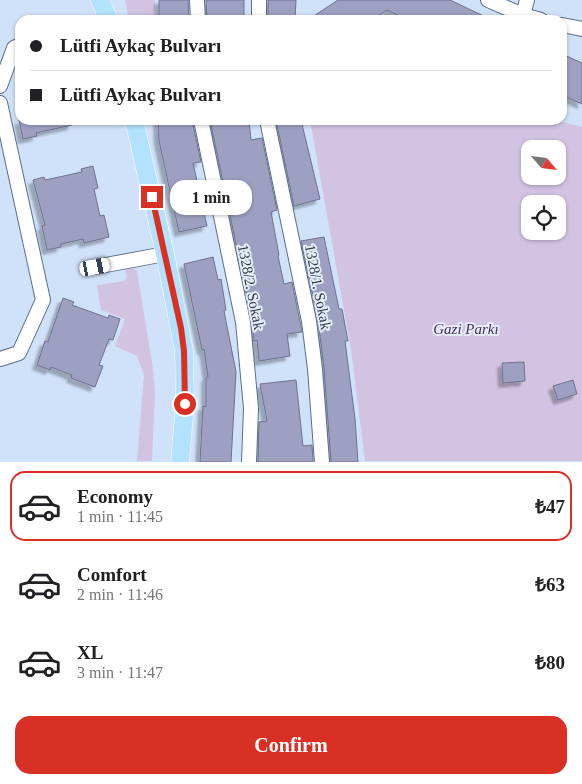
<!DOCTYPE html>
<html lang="en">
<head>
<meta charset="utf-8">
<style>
	:root { --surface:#fff; --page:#f6f6f6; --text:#202124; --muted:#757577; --line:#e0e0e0; --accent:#d93025 }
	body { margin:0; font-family:"Times New Roman",serif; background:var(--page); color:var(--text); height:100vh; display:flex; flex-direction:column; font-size:19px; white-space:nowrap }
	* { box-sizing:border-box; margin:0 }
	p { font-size:16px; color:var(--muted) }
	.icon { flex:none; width:28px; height:28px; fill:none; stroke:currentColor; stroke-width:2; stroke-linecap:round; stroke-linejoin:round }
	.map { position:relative; height:462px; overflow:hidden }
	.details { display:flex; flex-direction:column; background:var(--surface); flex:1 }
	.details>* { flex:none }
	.guide { position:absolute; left:15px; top:15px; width:552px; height:110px; border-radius:15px; box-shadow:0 1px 4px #0004; display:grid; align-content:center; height:110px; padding:0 15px; background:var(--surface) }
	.needle { width:32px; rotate:118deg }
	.fabs { position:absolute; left:521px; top:140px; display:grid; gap:10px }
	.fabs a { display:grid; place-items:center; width:45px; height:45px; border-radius:10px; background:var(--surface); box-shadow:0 1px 4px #0004; font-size:25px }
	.end { position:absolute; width:22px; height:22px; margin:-11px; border:6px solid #d93025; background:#fff; box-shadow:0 0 0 2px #fff }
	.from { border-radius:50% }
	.bubble { position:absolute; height:35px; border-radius:15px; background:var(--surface); box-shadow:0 1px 4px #0004; font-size:16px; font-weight:700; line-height:35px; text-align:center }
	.car { position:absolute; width:15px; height:30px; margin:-15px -8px; border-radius:6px; box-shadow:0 0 4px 1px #0007; background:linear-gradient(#fff 24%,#345 0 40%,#fff 0 76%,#345 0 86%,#fff 0) }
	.guide b { display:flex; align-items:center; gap:18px; height:48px; font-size:19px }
	.guide b+b { border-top:1px solid var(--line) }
	.guide i { width:12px; height:12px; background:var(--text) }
	ul { padding:9px 0 0; list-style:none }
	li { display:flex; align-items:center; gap:15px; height:70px; margin:0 10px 8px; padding:0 5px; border:2px solid transparent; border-radius:15px }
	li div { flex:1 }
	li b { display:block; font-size:19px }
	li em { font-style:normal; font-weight:700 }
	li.current { border-color:var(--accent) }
	li>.icon { width:45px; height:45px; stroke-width:1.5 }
	.button { display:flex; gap:10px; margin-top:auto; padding:10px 15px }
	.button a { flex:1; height:58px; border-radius:15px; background:var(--accent); color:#fff; font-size:20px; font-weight:700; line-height:58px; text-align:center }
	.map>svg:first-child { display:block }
	.green { fill:#d3c3e3; fill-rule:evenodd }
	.building { fill:#9ea0c2; stroke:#707191; filter:url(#shadow) }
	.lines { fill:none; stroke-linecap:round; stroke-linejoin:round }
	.minor-casing { stroke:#5b6d89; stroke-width:16 }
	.major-casing { stroke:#fff; stroke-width:19 }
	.minor { stroke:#fff; stroke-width:14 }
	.major { stroke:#b2e2fd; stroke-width:18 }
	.route { stroke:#d93025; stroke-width:6 }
	.labels { text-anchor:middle; stroke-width:4; stroke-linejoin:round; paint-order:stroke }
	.street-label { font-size:15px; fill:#313a46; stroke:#e5edfa }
	.park-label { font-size:15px; font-style:italic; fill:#48305c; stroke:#e5edfa }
</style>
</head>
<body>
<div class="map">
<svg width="582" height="462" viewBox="0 0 582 462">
	<defs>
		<filter id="shadow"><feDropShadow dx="-4.5" dy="4.5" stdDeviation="1" flood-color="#0004"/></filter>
	</defs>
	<rect width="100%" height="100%" fill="#d0e1fa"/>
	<g class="green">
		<polygon points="125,0 155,0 154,20 129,20"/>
		<path d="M310 120H555L582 127V461H365L351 349ZM530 149H558V176H530ZM530 204H558V231H530Z"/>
		<polygon points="132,267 137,271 153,369 155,393 152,461 137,461 144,375 137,356 115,346 125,319 101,310 97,285 125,281 127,277 125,269"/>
	</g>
	<g class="building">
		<polygon points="159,0 188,0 189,20 159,20"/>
		<polygon points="206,0 244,0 244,20 207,20"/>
		<polygon points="268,0 296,0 295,20 268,20"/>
		<polygon points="338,0 450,0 492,20 408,20 387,10 372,20 308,20"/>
		<polygon points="562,54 582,63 582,104 562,95"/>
		<polygon points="19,120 72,120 72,125 36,133 37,136 23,139"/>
		<polygon points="158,120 192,120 201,162 193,163 207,226 179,232 159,141"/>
		<polygon points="210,120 249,120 251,140 262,138 277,210 271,212 279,255 278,256 284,284 292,282 302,332 287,334 290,356 259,361 257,340 254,341 252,320"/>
		<polygon points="276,120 301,120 320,199 294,206"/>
		<polygon points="93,166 98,188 94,189 100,216 104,215 109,237 84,243 83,239 61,244 61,247 47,250 42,226 45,225 33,180 44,177 45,180 82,172 81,169"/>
		<polygon points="324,237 339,309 342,309 348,341 345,341 355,419 358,462 331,462 324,368 318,320 301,241"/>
		<polygon points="213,257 218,280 221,279 226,310 224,311 236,372 231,462 200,462 203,406 206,407 206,377 208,377 204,349 202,350 184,264"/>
		<polygon points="63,298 74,302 72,305 108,318 109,315 120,319 113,340 109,339 99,365 103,366 95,387 71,378 72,375 51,367 50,370 37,365 45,341 48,342"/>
		<polygon points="524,362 525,381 503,383 502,363"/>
		<polygon points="296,380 303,446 312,445 313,462 258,462 259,422 267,421 260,384"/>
		<polygon points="573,380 577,394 558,400 553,386"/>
	</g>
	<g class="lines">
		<g class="minor-casing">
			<g id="minor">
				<polyline points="197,0 198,20"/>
				<polyline points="488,0 523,15 541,20"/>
				<polyline points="523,15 527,0"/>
				<polyline points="259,20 259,0"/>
				<polyline points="562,25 582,29"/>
				<polyline points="0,86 14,48 20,45"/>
				<polyline points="0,103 43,300 19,353 0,359"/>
				<polyline points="201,120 243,322 251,408 249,462"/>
				<polyline points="267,120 309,321 315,369 322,462"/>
				<polyline points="95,267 165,254"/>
			</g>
		</g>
		<g class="major-casing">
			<g id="major">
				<polyline points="100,0 109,20"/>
				<polyline points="134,120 165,254 184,351 185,404 180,462"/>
			</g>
		</g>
		<use href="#minor" class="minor"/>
		<use href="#major" class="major"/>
	</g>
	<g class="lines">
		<polyline class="route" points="152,197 181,328 184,351 185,404"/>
	</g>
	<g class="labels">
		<g class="street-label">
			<text transform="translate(251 287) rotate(79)" y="5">1328/2. Sokak</text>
			<text transform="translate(318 287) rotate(79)" y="5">1328/1. Sokak</text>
		</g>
		<g class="park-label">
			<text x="466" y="334">Gazi Parkı</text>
		</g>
	</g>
</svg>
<div class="fabs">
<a><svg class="needle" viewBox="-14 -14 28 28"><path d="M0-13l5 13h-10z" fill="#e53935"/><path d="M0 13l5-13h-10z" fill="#757577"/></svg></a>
<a><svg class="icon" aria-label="locate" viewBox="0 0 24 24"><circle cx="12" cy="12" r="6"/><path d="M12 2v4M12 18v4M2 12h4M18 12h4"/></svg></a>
</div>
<i class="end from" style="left:185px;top:404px"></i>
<i class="end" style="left:152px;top:197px"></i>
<div class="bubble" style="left:170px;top:180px;width:82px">1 min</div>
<i class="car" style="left:95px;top:267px;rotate:79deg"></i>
<div class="guide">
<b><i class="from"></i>Lütfi Aykaç Bulvarı</b>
<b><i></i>Lütfi Aykaç Bulvarı</b>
</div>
</div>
<section class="details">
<ul>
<li class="current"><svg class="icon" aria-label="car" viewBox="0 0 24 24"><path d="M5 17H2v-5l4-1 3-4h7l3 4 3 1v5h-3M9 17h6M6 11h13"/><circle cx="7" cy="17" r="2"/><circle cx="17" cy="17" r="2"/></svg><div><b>Economy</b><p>1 min · 11:45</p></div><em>₺47</em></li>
<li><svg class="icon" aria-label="car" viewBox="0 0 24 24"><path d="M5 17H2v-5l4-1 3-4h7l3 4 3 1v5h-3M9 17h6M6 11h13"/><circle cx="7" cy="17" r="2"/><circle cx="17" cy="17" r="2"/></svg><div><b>Comfort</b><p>2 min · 11:46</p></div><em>₺63</em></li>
<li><svg class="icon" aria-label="car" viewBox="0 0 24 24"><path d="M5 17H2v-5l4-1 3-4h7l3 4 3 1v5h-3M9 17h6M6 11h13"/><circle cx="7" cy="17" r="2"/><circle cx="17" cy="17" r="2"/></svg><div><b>XL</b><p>3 min · 11:47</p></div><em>₺80</em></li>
</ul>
<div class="button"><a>Confirm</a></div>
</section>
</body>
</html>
